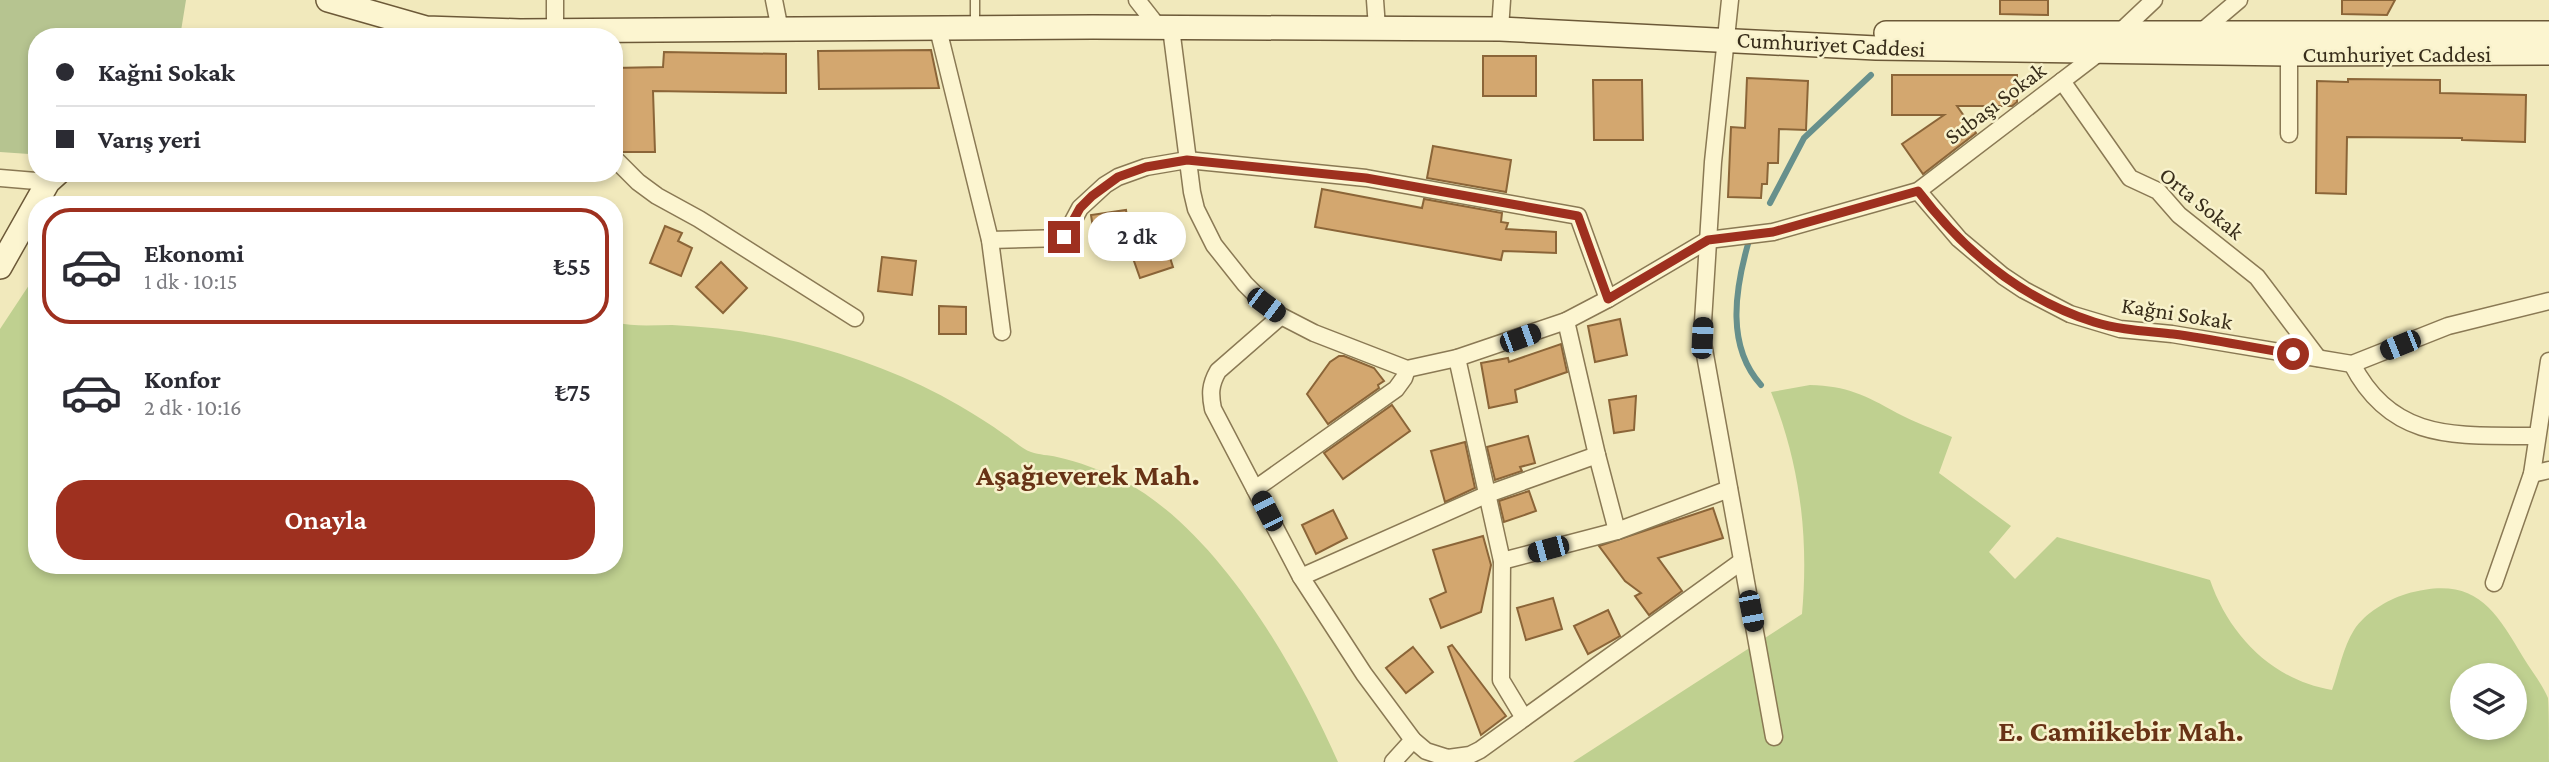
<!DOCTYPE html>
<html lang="tr">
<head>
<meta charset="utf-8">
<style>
	:root { --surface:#fff; --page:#f2f2f3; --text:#2b2b33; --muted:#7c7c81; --line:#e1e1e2; --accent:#9e301f }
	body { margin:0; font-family:"Crimson Pro",serif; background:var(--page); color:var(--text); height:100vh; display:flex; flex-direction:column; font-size:26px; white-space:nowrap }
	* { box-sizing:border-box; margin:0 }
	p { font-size:23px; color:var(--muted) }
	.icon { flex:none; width:38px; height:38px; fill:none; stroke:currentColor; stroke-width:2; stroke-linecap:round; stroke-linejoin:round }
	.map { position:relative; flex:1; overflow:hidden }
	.side { position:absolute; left:28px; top:196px; width:595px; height:378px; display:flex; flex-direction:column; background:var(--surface); border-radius:28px; box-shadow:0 4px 10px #0003 }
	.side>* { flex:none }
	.banner { position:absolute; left:28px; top:28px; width:595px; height:154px; border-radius:28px; box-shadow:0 4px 10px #0003; display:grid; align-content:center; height:154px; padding:0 28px; background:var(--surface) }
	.controls { position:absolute; left:2450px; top:663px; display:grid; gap:14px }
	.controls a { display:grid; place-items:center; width:77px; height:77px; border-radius:50%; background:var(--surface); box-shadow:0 4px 10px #0003; font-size:35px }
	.end { position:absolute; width:32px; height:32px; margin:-16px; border:9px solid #9e301f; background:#fff; box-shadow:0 0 0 4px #fff }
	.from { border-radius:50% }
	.bubble { position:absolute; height:49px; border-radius:24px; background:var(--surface); box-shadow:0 4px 10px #0003; font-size:23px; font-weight:600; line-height:49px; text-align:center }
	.car { position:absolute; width:21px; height:42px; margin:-21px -10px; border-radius:9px; box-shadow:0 0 5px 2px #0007; background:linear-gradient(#222 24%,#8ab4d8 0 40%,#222 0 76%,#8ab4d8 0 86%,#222 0) }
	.banner b { display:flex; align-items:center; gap:24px; height:66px; font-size:26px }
	.banner b+b { border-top:2px solid var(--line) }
	.banner i { width:18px; height:18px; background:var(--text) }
	ul { padding:12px 0 0; list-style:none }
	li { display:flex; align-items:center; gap:21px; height:116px; margin:0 14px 10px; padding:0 14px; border:4px solid transparent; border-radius:28px }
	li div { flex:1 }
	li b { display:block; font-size:26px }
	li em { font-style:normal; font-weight:600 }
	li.selected { border-color:var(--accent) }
	li>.icon { width:63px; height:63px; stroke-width:1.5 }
	.button { display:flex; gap:14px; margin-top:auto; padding:14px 28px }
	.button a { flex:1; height:80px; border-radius:28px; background:var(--accent); color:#fff; font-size:28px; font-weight:600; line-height:80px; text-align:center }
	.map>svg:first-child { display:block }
	.green { fill:#bfd090; fill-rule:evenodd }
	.cemetery { fill:#b6c490 }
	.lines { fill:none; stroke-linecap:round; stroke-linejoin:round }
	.stream { stroke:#67908c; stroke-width:6 }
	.building { fill:#d3a76f; stroke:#8b6538; stroke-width:2 }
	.lane-casing { stroke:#8a7954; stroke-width:11 }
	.street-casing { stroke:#8a7954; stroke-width:19 }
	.secondary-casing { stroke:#6c5938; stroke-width:26 }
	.lane { stroke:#fcf5d0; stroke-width:8 }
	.street { stroke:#fcf5d0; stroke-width:16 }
	.secondary { stroke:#fcf5d0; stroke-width:23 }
	.route { stroke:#9e301f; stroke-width:9 }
	.labels { text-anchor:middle; stroke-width:5; stroke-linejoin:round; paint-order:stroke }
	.street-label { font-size:23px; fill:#382d1a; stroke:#f8f2cc }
	.district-label { font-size:30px; font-weight:bold; fill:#683316; stroke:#f8f2cc }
</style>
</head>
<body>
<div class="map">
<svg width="2549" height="762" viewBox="0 0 2549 762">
	<rect width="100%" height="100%" fill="#f1e9bc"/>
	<g class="green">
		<path d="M37 273V565H614V322C634 327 652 325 672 325 714 327 757 332 798 342 854 356 911 377 960 406 975 415 990 424 1005 435 1013 440 1022 449 1031 452 1039 455 1049 455 1057 457 1079 462 1101 470 1122 480 1218 530 1295 665 1338 762H0V329Z"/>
		<path d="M1810 385C1847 386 1865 395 1897 413 1914 422 1934 429 1952 437L1939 473 2011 526 1989 552 2015 579 2057 537 2210 580C2229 635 2272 680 2332 690 2339 671 2343 647 2354 630 2365 613 2387 600 2406 594 2473 575 2493 606 2523 657 2531 670 2542 684 2548 698 2549 709 2549 748 2549 762H1573L1802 614C1809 536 1800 464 1771 392ZM2462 676H2515V728H2462Z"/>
	</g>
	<polygon class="cemetery" points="0,0 186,0 180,37 37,37 37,151 29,154 0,152"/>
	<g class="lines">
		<g class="stream">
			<polyline points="1770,203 1804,138 1871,75"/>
			<path d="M1748 244C1735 290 1726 346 1761 385"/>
		</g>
	</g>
	<g class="building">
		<polygon points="2000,0 2048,0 2048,15 2000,14"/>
		<polygon points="2342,0 2395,0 2387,15 2342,14"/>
		<polygon points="931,50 939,88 819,89 818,51"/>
		<polygon points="664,52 786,54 786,93 653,91 655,152 623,152 616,148 614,143 614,68 663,67"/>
		<rect x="1483" y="56" width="53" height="40"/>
		<polygon points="1892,75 2017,75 2017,102 2012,106 1957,106 1976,133 1923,174 1902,144 1944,115 1892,115"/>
		<polygon points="1747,78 1808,81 1806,130 1779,129 1778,163 1768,163 1767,184 1762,184 1761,198 1728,197 1731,127 1745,128"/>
		<polygon points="2348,79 2440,80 2440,93 2526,95 2525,142 2462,140 2462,138 2347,137 2346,194 2316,193 2317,81 2348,82"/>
		<polygon points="1593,80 1642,80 1643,140 1594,140"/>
		<polygon points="1433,146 1511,160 1506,192 1427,178"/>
		<polygon points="1322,189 1422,208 1424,199 1502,213 1501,222 1508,223 1506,229 1556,232 1556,253 1503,251 1501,260 1315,227"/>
		<polygon points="1126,210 1131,243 1096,248 1091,215"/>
		<polygon points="665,226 682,233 678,241 692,248 681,276 650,263"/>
		<polygon points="1163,236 1173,267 1140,278 1129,247"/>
		<polygon points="882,257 916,261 912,295 878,291"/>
		<polygon points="721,262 747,288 723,313 696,287"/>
		<polygon points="939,306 966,307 966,334 939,334"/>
		<polygon points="1620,319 1627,355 1595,362 1588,326"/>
		<polygon points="1561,344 1567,372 1515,390 1517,402 1489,408 1481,363 1508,358 1509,362"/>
		<polygon points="1339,356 1344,356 1374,368 1384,381 1378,385 1379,388 1328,424 1307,394 1330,362"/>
		<polygon points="1636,396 1634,430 1614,433 1609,400"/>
		<polygon points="1392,405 1410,431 1343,479 1324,453"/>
		<polygon points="1528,436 1535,463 1520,467 1522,471 1495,480 1487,447"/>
		<polygon points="1465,442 1475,488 1445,502 1431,451"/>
		<polygon points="1529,491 1536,511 1504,522 1499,501"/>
		<polygon points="1713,508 1723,538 1658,558 1682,591 1649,615 1635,596 1641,593 1625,581 1599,546"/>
		<polygon points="1333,510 1347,538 1316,554 1302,525"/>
		<polygon points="1483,536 1491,565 1481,612 1441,628 1430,599 1446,592 1433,550"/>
		<polygon points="1553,598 1562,629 1526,640 1517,608"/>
		<polygon points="1608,610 1620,636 1588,654 1574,626"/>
		<polygon points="1452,645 1506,716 1481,735 1448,647"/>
		<polygon points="1413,647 1433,672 1406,693 1386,668"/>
	</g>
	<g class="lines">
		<g class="lane-casing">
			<polyline id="lane" points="975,25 975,0"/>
		</g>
		<g class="street-casing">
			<g id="street">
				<polyline points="555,0 555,31"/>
				<polyline points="774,0 780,30"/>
				<polyline points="1137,0 1159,28"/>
				<polyline points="1375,0 1377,28"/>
				<polyline points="1730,0 1713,162 1702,338 1774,737"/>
				<polyline points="1171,28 1192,192 1196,209 1214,245 1245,284 1266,305 1281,316 1314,333 1407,369 1457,358 1566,321 1608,299 1708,240 1773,232 1918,191 2100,52"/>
				<polyline points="938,29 990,240 1002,332"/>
				<polyline points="1500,29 1502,0"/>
				<polyline points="2119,33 2154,0"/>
				<polyline points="2200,33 2239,0"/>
				<polyline points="2062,81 2130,178 2158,191 2179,215 2257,277 2318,358"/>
				<polyline points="2289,134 2289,54"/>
				<polyline points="614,158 638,182 657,196 699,219 855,318"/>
				<polyline points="0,178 48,182"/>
				<polyline points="1918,191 1959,239 2003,276 2024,290 2070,314 2120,329 2172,334 2352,364 2448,326 2549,301"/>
				<polyline points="990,240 1064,238 1080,208 1105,185 1118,177 1146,167 1187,160 1366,178 1578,216 1608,299"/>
				<path d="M1281 316 1218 371C1210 385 1210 394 1213 409L1301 577 1364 674 1413 740 1426 751 1448 758 1470 755 1480 750 1742 561"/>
				<polyline points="1566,321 1597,455 1617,531"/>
				<polyline points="1457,358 1502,561 1501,680 1524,718"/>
				<path d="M2352 364C2393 444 2460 435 2537 436"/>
				<polyline points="2532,474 2549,470"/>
				<polyline points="1255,489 1396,389 1404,378 1407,369"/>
				<polyline points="1502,561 1617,531 1729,489"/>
				<polyline points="1301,577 1488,494 1597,455"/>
				<polyline points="2494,583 2532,474 2549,361"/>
				<polyline points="1393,762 1413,740"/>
			</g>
		</g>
		<g class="secondary-casing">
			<g id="secondary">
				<polyline points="328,0 426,28 520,31 1093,27 1500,29 1876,48 2289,54 2549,53"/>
				<polyline points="1886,33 2549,33"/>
				<polyline points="0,267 48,182 58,173"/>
			</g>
		</g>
		<use href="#lane" class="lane"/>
		<use href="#street" class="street"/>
		<use href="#secondary" class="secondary"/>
	</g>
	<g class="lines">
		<path class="route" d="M1064 237 1080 208 1092 196 1118 177 1146 167 1187 160 1366 178 1578 216 1608 299 1708 240 1773 232 1918 191C1963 250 2022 299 2094 322 2120 330 2146 331 2173 334 2213 339 2253 348 2293 354"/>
	</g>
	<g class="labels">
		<g class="street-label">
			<text transform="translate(1831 44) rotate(3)" y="8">Cumhuriyet Caddesi</text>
			<text x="2397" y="62">Cumhuriyet Caddesi</text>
			<text transform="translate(1995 103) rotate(-37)" y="8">Subaşı Sokak</text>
			<text transform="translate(2202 203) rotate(39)" y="8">Orta Sokak</text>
			<text transform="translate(2177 313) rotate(9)" y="8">Kağni Sokak</text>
		</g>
		<g class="district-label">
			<text x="1088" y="485">Aşağıeverek Mah.</text>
			<text x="2121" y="741">E. Camiikebir Mah.</text>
		</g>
	</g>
</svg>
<div class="controls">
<a><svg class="icon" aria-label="layers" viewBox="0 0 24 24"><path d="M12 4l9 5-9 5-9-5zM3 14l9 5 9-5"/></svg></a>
</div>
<i class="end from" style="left:2293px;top:354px"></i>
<i class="end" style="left:1064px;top:237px"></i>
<div class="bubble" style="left:1088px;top:212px;width:98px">2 dk</div>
<i class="car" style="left:1266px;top:305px;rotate:127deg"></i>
<i class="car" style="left:1520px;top:338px;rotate:70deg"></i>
<i class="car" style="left:1702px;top:338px;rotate:3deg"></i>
<i class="car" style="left:2400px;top:345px;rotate:248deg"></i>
<i class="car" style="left:1267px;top:511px;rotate:333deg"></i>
<i class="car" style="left:1548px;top:549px;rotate:255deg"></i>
<i class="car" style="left:1751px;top:611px;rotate:169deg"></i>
<div class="banner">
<b><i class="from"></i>Kağni Sokak</b>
<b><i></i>Varış yeri</b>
</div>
<section class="side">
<ul>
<li class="selected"><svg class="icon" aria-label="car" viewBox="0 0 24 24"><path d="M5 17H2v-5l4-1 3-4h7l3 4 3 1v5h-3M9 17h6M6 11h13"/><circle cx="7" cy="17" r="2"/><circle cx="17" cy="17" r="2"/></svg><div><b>Ekonomi</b><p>1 dk · 10:15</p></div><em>₺55</em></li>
<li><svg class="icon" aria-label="car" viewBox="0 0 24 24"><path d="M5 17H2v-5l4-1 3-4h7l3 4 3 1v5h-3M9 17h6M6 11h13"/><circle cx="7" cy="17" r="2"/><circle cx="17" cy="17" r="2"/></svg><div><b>Konfor</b><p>2 dk · 10:16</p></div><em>₺75</em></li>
</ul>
<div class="button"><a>Onayla</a></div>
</section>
</div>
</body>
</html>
